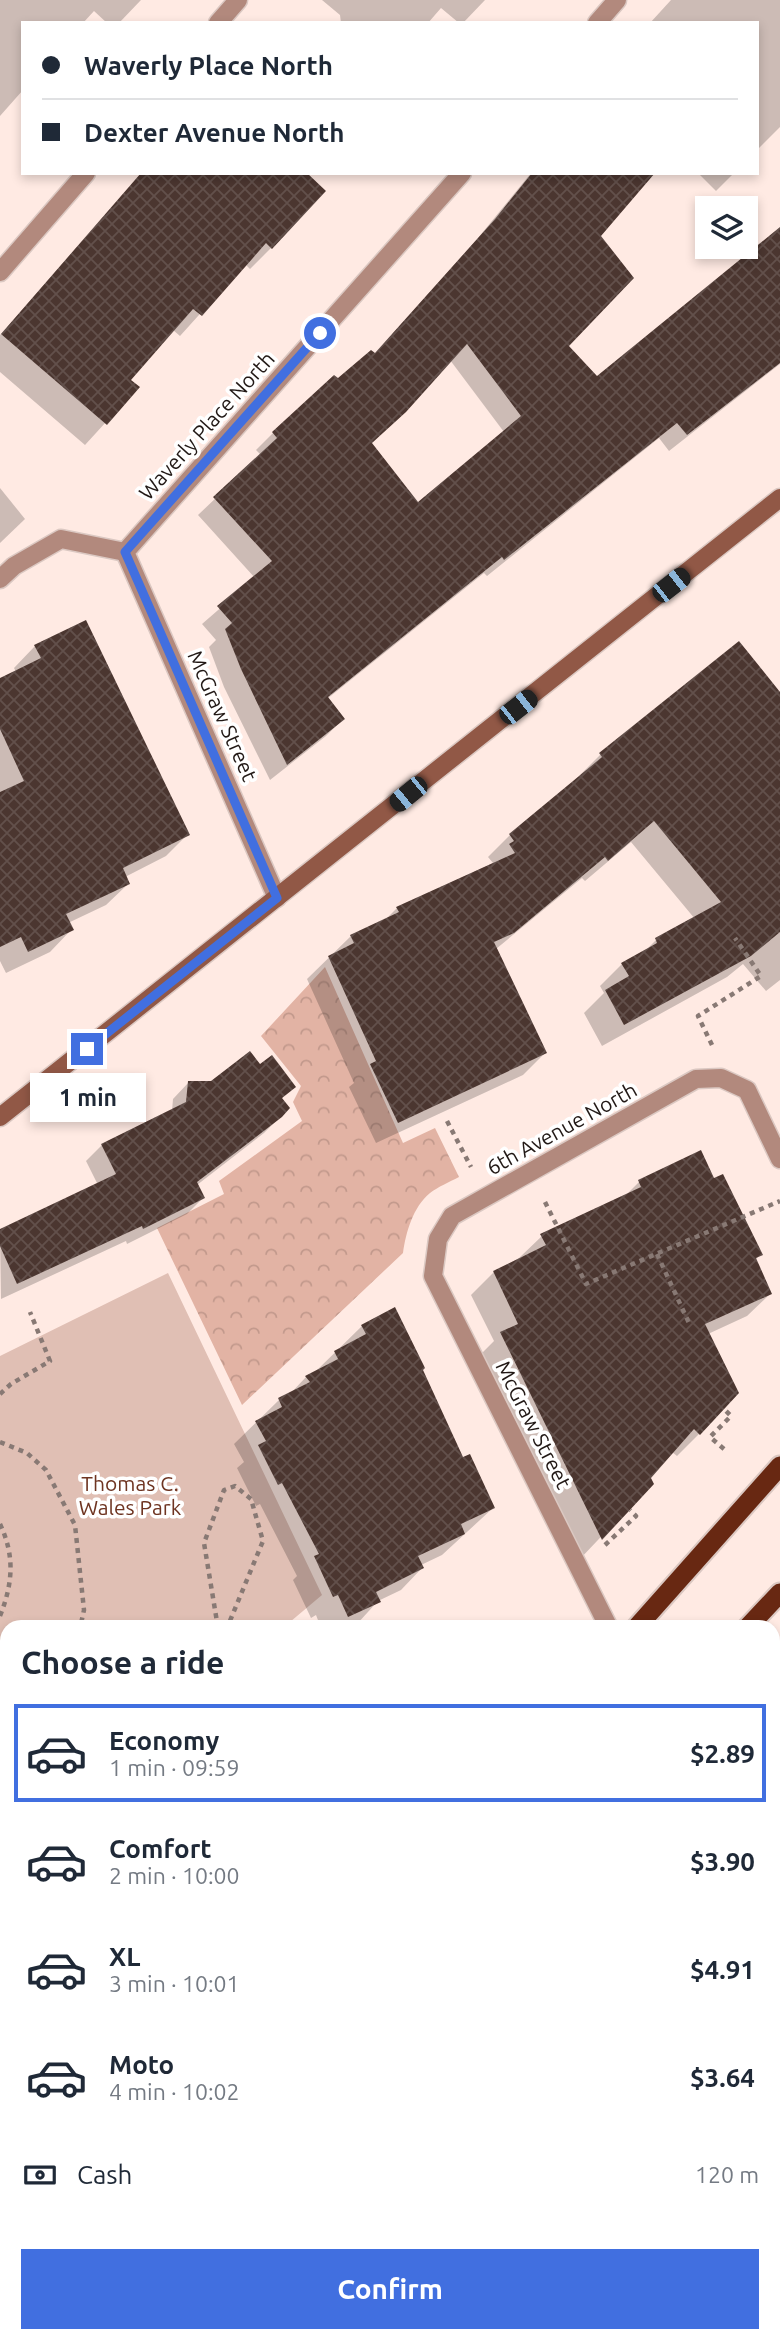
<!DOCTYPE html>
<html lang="en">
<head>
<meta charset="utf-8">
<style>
	:root { --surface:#fff; --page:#f2f2f3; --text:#1f2937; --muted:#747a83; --line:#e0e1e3; --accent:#416fe0 }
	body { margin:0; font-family:Ubuntu,sans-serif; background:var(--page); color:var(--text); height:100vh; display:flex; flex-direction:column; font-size:26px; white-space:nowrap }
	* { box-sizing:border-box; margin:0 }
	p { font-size:23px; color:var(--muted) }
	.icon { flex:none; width:38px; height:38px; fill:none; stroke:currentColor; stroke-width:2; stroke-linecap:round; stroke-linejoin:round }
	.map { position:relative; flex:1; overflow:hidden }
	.details { position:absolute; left:0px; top:1620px; width:780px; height:723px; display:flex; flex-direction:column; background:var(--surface); border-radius:21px 21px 0 0; box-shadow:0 4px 10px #0003 }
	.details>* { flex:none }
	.hud { position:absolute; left:21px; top:21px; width:738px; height:154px; border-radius:0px; box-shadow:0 4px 10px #0003; display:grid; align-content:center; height:154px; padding:0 21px; background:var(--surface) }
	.tools { position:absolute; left:695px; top:196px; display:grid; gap:14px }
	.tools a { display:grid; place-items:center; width:63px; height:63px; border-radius:0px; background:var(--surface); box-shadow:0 4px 10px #0003; font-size:35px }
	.end { position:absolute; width:32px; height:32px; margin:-16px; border:9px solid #416fe0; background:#fff; box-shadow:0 0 0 4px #fff }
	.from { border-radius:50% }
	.bubble { position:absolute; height:49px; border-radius:0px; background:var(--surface); box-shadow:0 4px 10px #0003; font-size:23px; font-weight:600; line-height:49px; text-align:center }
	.car { position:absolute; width:21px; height:42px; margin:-21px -10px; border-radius:9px; box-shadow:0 0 5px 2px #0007; background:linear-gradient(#222 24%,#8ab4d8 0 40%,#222 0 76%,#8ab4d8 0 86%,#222 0) }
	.hud b { display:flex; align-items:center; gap:24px; height:66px; font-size:26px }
	.hud b+b { border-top:2px solid var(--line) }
	.hud i { width:18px; height:18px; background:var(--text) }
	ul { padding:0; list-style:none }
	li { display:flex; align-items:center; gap:21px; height:98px; margin:0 14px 10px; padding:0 7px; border:4px solid transparent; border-radius:0px }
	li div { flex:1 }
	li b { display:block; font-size:26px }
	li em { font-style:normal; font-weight:600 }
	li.current { border-color:var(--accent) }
	li>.icon { width:63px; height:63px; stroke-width:1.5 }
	h2 { padding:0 21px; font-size:32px; line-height:84px }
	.pay { display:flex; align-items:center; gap:18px; height:77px; padding:0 21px; font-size:26px }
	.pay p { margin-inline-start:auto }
	.primary-button { display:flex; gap:14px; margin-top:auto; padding:14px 21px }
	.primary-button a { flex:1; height:80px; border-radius:0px; background:var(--accent); color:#fff; font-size:28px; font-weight:600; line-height:80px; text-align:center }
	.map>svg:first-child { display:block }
	.forest { fill:url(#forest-crowns) }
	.green { fill:#e0bfb4 }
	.shadow { fill:#0003; fill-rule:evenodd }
	.building { fill:url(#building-cross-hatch); fill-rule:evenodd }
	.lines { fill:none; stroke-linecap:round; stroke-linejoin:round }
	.service-casing { stroke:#dbc8c2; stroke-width:21 }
	.minor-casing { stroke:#dbc8c2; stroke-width:21 }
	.tertiary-casing { stroke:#dbc8c2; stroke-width:21 }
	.secondary-casing { stroke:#dbc8c2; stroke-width:21 }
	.trunk-casing { stroke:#dbc8c2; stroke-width:23 }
	.path { stroke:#887974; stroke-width:4.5; stroke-dasharray:5 5; stroke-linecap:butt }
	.service { stroke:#b2897d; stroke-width:18 }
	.minor { stroke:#b2897d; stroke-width:18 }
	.tertiary { stroke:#b2897d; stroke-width:18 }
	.secondary { stroke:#915846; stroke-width:18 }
	.trunk { stroke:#682812; stroke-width:19 }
	.route { stroke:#416fe0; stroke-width:9 }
	.labels { text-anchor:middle; stroke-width:7; stroke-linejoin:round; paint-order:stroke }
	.street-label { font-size:21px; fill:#211815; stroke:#fff }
	.park-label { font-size:21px; fill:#6e3421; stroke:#fff }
</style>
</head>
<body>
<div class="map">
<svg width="780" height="2343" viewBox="0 0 780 2343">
	<defs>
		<pattern id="forest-crowns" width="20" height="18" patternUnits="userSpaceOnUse" patternTransform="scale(1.75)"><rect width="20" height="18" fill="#e2b3a4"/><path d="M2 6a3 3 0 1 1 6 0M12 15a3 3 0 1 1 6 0" fill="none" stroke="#c2998c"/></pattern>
		<pattern id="building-cross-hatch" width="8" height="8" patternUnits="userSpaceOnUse" patternTransform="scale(1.75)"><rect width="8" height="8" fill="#4b3630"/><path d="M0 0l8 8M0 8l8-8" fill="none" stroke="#62504b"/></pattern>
	</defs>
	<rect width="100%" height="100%" fill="#ffeae3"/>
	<g class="forest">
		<path d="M325 967 403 1143 435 1128 459 1177C449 1182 438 1187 430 1193 413 1207 406 1232 403 1253L242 1405 157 1228 224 1194 219 1181 302 1121 293 1102 301 1086 261 1036Z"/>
		<polygon points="780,1655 780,2314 774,2318 774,1662"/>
		<polygon points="88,2336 742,2336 731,2343 81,2343"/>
	</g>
	<polygon class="green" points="168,1273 322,1595 284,1627 7,1628 7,1869 0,1875 0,1356"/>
	<g class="shadow">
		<polygon points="0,0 141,0 119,23 107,23 94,11 83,23 23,23 23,90 0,116"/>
		<polygon points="322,0 485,0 463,23 459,23 441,8 428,23 341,23 340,15"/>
		<polygon points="671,0 780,0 780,127 758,149 758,23 650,23"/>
		<polygon points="142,173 304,173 271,248 250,269 245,264 180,336 173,330 129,380 138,387 85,445 0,372 0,335"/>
		<path d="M531 173H652L599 236 567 345 597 379 780 229V364L669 451 659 438 487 576 484 573 327 699 343 719 326 736 270 780 224 687 209 647 216 640 202 624 255 578 198 515 261 455 256 450 273 433 334 377 338 381 374 355 478 238ZM450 360 504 432 417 504 370 444Z"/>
		<polygon points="698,173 734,173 716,191"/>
		<polygon points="0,488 25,519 0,543"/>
		<polygon points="35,646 188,834 166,856 125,877 128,884 106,905 68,923 71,930 50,952 6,973 0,961 0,680 16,672 14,668"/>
		<polygon points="780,691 780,980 766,991 743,964 727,977 602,1046 584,1013 604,993 600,986 622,964 643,953 656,940 695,919 631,842 585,881 582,878 496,949 545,1053 523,1075 376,1143 349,1087 354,1083 307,979 351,936 385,920 397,908 493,863 488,857 510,835 580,778 579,776 601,754"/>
		<polygon points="259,1067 294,1087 281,1099 281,1116 264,1133 197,1185 203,1198 187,1214 127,1244 126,1241 1,1299 0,1231 98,1185 86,1161 102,1145 172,1111 173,1099 189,1082 211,1083"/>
		<polygon points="701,1153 714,1181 761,1254 755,1260 770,1294 747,1316 708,1334 699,1434 677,1456 672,1452 649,1477 652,1483 579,1560 479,1356 494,1341 471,1295 494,1272 519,1258 542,1236 624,1197 639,1182"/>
		<polygon points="362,1326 421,1370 462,1459 493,1508 442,1555 421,1565 422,1568 401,1590 378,1601 357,1624 348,1628 321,1628 316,1615 311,1618 293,1580 297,1576 260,1504 256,1506 237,1468 244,1462 234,1444 279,1400 289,1395 306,1377 314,1373"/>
		<polygon points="7,1917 7,2095 0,2101 0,1923"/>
	</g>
	<g class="building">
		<polygon points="141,173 307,173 326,191 272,249 266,243 202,316 193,309 131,380 140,387 107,425 1,334"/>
		<path d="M532 173H655L601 236 634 278 569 346 597 376 780 227V363L687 435 677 423 504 560 502 557 328 697 345 719 287 765 241 669 225 629 232 623 217 606 272 561 213 497 277 438 272 432 334 375 338 378 371 350 375 353 495 219ZM467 344 521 416 418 502 372 443 406 412Z"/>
		<polygon points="86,620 190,835 123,868 130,884 66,914 74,930 28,952 21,937 0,947 0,792 24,781 0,729 0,678 41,658 34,645"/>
		<polygon points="739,641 780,692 780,932 751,956 624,1025 605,990 629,976 621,963 657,943 655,938 721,902 654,821 608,861 605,857 514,933 494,942 547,1053 398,1123 370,1064 376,1061 328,956 354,943 350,935 399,912 396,907 515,853 509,844 514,841 509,834 602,757 599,753"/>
		<polygon points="250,1051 260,1064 272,1055 296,1087 282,1098 290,1108 282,1117 197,1182 205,1198 143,1229 142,1226 17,1284 0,1246 0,1229 116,1174 101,1144 186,1102 188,1081 211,1081"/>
		<polygon points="701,1150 714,1178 723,1174 763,1255 756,1258 772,1294 705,1324 739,1393 700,1435 694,1429 651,1478 654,1484 602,1540 500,1332 518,1324 493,1271 546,1245 540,1234 641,1187 638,1180"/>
		<polygon points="395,1307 425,1368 423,1370 463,1457 470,1454 495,1508 461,1524 465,1534 418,1556 424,1568 376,1592 381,1602 348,1617 338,1595 333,1597 314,1556 319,1554 282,1483 278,1485 258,1445 266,1441 255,1421 282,1407 278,1398 310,1382 305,1376 338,1359 334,1351 366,1334 361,1325"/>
	</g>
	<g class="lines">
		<g class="service-casing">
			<polyline id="service" points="0,579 14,566 61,539 125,552"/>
		</g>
		<g class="minor-casing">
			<g id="minor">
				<polyline points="218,23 238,0"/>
				<polyline points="597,23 617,0"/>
				<polyline points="0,272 86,173"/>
				<polyline points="277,898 125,552 462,173"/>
				<polyline points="609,1628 433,1276 438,1239 452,1216 696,1079 721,1078 747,1090 780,1159"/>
			</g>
		</g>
		<g class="tertiary-casing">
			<polyline id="tertiary" points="774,1790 780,1784"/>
		</g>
		<g class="secondary-casing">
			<polyline id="secondary" points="0,1117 780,498"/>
		</g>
		<g class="trunk-casing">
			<g id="trunk">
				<polyline points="636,1628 780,1466"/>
				<polyline points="747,1628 780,1593"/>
				<polyline points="0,2253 7,2247"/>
				<polyline points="41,2343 52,2336"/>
			</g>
		</g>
		<g class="path">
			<polyline points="712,1045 698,1016 761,976 735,938"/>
			<polyline points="447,1121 471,1167"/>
			<polyline points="545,1202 586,1284 780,1201"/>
			<polyline points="657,1254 689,1323"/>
			<polyline points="0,1394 11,1384 50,1361 30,1312"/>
			<polyline points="0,1442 27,1453 46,1470 75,1525 84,1610 80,1628"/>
			<polyline points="724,1449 710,1437 731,1416 724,1409"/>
			<path d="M0 1524C15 1556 13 1583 0 1616"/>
			<polyline points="605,1545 636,1516 630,1510"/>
			<polyline points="218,1628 204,1543 224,1490 235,1486 251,1499 263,1541 227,1628"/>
			<polyline points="0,1751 7,1745"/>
			<polyline points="0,1762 7,1762"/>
			<polyline points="0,1852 7,1846"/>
		</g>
		<use href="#service" class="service"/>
		<use href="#minor" class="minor"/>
		<use href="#tertiary" class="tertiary"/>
		<use href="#secondary" class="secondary"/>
		<use href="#trunk" class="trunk"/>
	</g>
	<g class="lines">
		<polyline class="route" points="87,1049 277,898 125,552 320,333"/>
	</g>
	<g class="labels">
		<g class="street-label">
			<text transform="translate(207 426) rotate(-48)" y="7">Waverly Place North</text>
			<text transform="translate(222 716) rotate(66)" y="7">McGraw Street</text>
			<text transform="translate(562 1129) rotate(-29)" y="7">6th Avenue North</text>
			<text transform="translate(533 1425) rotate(63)" y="7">McGraw Street</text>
		</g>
		<g class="park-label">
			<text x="130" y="1491">Thomas C.<tspan x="130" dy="24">Wales Park</tspan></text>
		</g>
	</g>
</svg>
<div class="tools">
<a><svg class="icon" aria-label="layers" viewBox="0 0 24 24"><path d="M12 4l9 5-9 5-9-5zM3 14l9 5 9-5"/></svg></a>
</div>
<i class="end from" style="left:320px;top:333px"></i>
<i class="end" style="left:87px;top:1049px"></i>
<div class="bubble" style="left:30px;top:1073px;width:116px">1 min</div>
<i class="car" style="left:671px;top:585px;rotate:52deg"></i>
<i class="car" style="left:518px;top:707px;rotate:52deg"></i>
<i class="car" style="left:408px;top:794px;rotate:231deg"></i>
<div class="hud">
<b><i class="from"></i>Waverly Place North</b>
<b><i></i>Dexter Avenue North</b>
</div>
<section class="details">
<h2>Choose a ride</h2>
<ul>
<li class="current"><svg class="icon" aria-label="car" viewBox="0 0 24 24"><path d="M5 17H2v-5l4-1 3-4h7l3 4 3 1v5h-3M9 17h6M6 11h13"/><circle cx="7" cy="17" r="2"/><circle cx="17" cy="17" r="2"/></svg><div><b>Economy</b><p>1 min · 09:59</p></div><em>$2.89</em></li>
<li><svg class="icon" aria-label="car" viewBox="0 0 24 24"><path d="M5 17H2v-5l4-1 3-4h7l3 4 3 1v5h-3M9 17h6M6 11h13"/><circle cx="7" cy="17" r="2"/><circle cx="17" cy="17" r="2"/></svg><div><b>Comfort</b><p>2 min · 10:00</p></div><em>$3.90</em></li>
<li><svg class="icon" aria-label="car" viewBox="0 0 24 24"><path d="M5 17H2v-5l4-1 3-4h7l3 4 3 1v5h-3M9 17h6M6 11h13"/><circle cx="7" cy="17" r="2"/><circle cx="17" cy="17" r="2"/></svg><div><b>XL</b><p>3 min · 10:01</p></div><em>$4.91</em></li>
<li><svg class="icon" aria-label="car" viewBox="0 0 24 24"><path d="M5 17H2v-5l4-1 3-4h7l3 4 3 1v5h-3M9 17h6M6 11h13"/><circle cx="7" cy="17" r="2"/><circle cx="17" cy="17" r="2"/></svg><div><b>Moto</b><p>4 min · 10:02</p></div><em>$3.64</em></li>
</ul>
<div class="pay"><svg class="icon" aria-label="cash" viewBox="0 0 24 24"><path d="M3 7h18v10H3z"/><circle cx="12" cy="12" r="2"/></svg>Cash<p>120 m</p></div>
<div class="primary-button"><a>Confirm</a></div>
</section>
</div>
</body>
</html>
